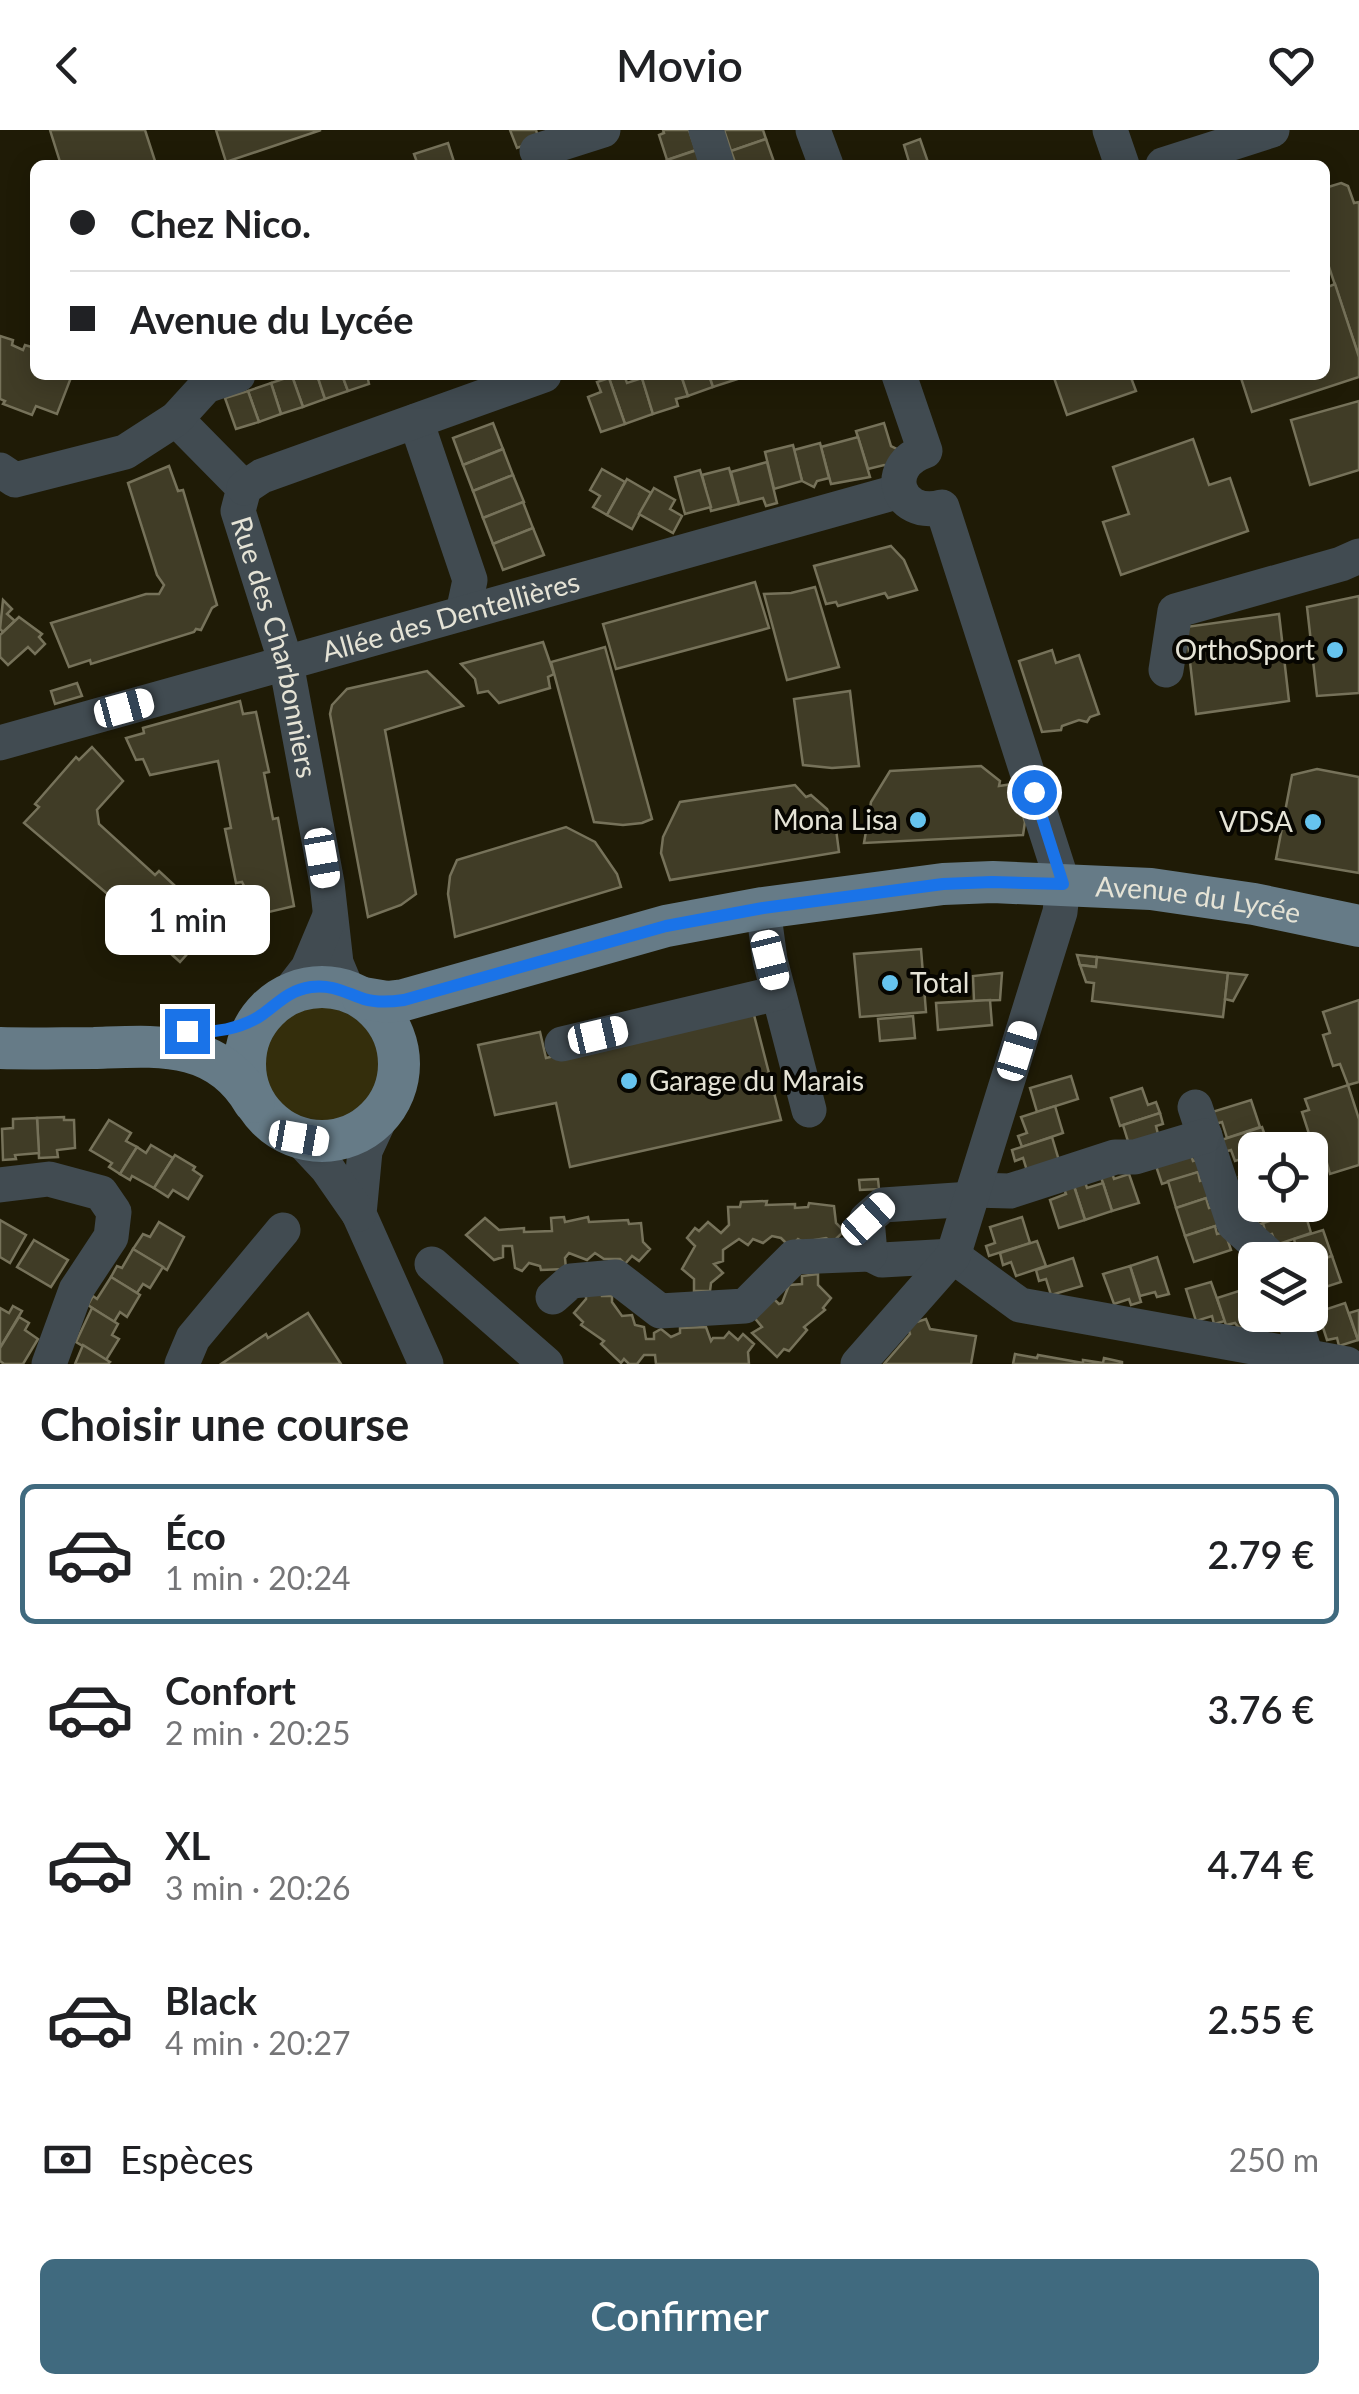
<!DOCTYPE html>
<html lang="fr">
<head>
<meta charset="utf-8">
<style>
	:root { --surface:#fff; --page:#f2f2f2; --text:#202124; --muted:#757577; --line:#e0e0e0; --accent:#406a7f }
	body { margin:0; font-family:Lato,sans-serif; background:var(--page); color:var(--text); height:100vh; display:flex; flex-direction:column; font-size:38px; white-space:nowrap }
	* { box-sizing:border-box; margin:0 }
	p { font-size:32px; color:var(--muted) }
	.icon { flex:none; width:55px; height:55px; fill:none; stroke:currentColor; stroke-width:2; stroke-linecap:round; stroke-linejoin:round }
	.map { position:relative; height:1234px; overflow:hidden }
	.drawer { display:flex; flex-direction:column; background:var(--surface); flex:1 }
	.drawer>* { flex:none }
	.banner { position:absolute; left:30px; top:30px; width:1300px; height:220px; border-radius:15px; box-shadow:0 5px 25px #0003; display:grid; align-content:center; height:220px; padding:0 40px; background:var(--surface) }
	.buttons { position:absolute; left:1238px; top:1002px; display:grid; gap:20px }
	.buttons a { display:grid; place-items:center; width:90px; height:90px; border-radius:15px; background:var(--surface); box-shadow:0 5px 25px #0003; font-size:50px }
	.end { position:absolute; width:45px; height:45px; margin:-22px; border:12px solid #1a73e8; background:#fff; box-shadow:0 0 0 5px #fff }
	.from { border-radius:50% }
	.bubble { position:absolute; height:70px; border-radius:15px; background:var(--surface); box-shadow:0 5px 25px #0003; font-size:32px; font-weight:600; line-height:70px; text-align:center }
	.car { position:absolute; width:30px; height:60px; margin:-30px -15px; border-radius:12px; box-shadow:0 0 8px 2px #0007; background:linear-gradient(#fff 24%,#345 0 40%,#fff 0 76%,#345 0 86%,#fff 0) }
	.banner b { display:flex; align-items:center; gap:35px; height:95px; font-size:38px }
	.banner b+b { border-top:2px solid var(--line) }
	.banner i { width:25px; height:25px; background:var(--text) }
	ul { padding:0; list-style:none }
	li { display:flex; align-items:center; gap:30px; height:140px; margin:0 20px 15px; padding:0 20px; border:5px solid transparent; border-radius:15px }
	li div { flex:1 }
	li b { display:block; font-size:38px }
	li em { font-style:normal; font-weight:600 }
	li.current { border-color:var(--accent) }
	li>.icon { width:90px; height:90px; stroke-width:1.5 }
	h2 { padding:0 40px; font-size:45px; line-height:120px }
	.pay { display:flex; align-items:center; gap:25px; height:110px; padding:0 40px; font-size:38px }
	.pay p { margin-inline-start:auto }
	.cta { display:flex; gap:20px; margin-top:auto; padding:20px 40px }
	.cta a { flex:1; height:115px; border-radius:15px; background:var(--accent); color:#fff; font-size:40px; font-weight:600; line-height:115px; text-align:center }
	header { display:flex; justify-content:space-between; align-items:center; height:130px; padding:0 40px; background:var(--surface); font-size:45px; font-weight:600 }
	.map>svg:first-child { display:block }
	.green { fill:#342e0c }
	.building { fill:#403c26; stroke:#76725a; stroke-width:2.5 }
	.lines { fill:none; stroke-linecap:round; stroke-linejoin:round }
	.minor { stroke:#414b51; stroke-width:35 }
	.major { stroke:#667b87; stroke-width:42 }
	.route { stroke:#1a73e8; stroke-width:12 }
	.poi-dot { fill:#66c4ef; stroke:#070601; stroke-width:4 }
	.labels { text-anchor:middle; stroke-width:8; stroke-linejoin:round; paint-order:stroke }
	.street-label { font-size:28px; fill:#e5e3d6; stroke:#070601 }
	.poi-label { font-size:28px; fill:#e5e3d6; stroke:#070601; text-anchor:end }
</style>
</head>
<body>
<header><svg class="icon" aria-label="back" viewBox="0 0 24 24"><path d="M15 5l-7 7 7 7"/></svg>Movio<svg class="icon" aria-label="heart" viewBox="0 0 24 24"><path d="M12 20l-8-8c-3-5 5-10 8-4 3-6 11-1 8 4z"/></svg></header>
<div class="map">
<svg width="1359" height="1234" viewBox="0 0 1359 1234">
	<rect width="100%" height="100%" fill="#1f1b06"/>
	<circle class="green" cx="320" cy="936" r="59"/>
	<g class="building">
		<polygon points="50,0 145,0 155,31 142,35 61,35"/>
		<polygon points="216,0 321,0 226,32"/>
		<polygon points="510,0 536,0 539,10 517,18"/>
		<polygon points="663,0 689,0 696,20 667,30 659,5 664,3"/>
		<polygon points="724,0 763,0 766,9 731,21"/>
		<polygon points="766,9 774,32 736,35 731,21"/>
		<polygon points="920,9 929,35 910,35 904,15"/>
		<polygon points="448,13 455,35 418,35 414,24"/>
		<polygon points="703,18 709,35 669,35 667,30"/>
		<polygon points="1341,53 1348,56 1354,73 1359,72 1359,227 1325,125 1325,58"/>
		<polygon points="1335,154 1359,227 1359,247 1252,282 1240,245 1325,245 1325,158"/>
		<polygon points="0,206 13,210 12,215 23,220 25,215 35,218 35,245 72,245 57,284 36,276 32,285 3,274 5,271 0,269"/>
		<polygon points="317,245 325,269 303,277 292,246"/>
		<polygon points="317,245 342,245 348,261 325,269"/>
		<polygon points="342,245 367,245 369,254 348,261"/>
		<polygon points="617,245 624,245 627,253 642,248 653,284 625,294 609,248"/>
		<polygon points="651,245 681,245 688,266 676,269 678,276 653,284 642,248"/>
		<polygon points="681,245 709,245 713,257 688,266"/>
		<polygon points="709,245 750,245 713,257"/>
		<polygon points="1053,245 1130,245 1136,261 1067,285"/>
		<polygon points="292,246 303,277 281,284 271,253"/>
		<polygon points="609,248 625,294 601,302 588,267 601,262 597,252"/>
		<polygon points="271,253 281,284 259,292 248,261"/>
		<polygon points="248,261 259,292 236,299 225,268"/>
		<polygon points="1359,271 1359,340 1310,355 1291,290"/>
		<polygon points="493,293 503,319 463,335 453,308"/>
		<polygon points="884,293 891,316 899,320 890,338 884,335 868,339 856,301"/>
		<polygon points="858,307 870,347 831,354 821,317"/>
		<polygon points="1193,309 1209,355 1230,348 1248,401 1121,445 1103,392 1129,384 1113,337"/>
		<polygon points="820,313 829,348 817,351 814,357 802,351 794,320"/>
		<polygon points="793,315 802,351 774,359 765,322"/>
		<polygon points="503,319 513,345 473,361 463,335"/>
		<polygon points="767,332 777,373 766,376 763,368 739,374 731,342"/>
		<polygon points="169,336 178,361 183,360 217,475 212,478 201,500 196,499 194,502 91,534 90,530 69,537 51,493 146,464 159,464 164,455 157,445 128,353"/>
		<polygon points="729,338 739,374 711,381 702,345"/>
		<polygon points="602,339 625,352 607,385 593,377 600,366 590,360"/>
		<polygon points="700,340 711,377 685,384 675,347"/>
		<polygon points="513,345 524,372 483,388 473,361"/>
		<polygon points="627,349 651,363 632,399 607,385"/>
		<polygon points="654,358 675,370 670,379 682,386 673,403 639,384"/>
		<polygon points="523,372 533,398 493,414 483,388"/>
		<polygon points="533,398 544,425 503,440 493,414"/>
		<polygon points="891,416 904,430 917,460 888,468 885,463 838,476 836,472 826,474 814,436"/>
		<polygon points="755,452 769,498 616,539 603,494"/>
		<polygon points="815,457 839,537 787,550 764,464 791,463"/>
		<polygon points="1359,466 1359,563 1317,566 1307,477"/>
		<polygon points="3,470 12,479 7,484 15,491 3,502 0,499"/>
		<polygon points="1279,484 1289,571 1196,584 1186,497"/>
		<polygon points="19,487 42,504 39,507 45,514 35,524 28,517 8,535 0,527 0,505"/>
		<polygon points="543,512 554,544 548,547 550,558 499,573 488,561 478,563 475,549 461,534"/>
		<polygon points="605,517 652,689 642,693 623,695 594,692 551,532"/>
		<polygon points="1052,520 1056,533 1079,525 1099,584 1090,587 1087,592 1079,590 1062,596 1061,600 1042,602 1019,531"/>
		<polygon points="427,541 463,576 385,600 416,764 401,775 368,787 330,584 332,575 347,559"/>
		<polygon points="77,553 82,566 55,574 51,561"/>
		<polygon points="850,561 859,636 832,638 803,635 794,569"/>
		<polygon points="240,571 243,584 256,582 269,642 264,643 273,689 278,688 294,776 269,782 248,764 242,752 236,753 225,699 231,698 218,631 150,645 143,629 136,630 126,608 144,603 143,598"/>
		<polygon points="92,617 123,651 97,680 99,694 155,745 159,741 188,768 185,772 186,780 192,784 198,812 180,832 115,774 117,772 24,693 39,677 35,674 76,627 79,630"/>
		<polygon points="981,636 1000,651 999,656 1013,654 1025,692 1023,705 864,713 871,672 890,641"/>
		<polygon points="1317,639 1359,647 1359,743 1276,729 1292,645"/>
		<polygon points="795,655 806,667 811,665 827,679 836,699 839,722 670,750 661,723 663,707 680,672"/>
		<polygon points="566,697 595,712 617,744 621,757 455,807 448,764 450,746 457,730"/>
		<polygon points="921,819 926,882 860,887 854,824"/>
		<polygon points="1077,825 1097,827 1096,837 1080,835"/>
		<polygon points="1097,827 1228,843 1223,887 1092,871 1094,853 1086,852 1080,835 1096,837"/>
		<polygon points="1002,843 1000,870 974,871 973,846"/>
		<polygon points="1228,843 1247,845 1233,871 1225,869"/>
		<polygon points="990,870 992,895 938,900 936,873"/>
		<polygon points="1359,870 1359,952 1348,955 1340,934 1333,936 1323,905 1330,903 1323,882"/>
		<polygon points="753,881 781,990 570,1037 556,973 495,985 478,915 540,902 546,928"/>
		<polygon points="913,886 915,908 880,911 878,889"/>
		<polygon points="1071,946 1078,969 1037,982 1030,958"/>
		<polygon points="1348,955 1359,989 1359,1035 1330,1044 1327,1033 1319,1035 1302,982 1309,980 1305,969"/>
		<polygon points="1142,958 1148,975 1156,972 1160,983 1120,996 1111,968"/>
		<polygon points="1251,970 1260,997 1227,1008 1222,992 1215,994 1212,982"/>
		<polygon points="1055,976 1063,1003 1022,1017 1018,1006 1027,1003 1021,987"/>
		<polygon points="1160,983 1163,994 1156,996 1160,1012 1131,1021 1123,995"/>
		<polygon points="64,987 64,990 74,990 75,1018 57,1020 58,1027 39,1028 37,988"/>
		<polygon points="37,988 39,1023 15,1025 16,1029 3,1030 2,999 13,998 13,989"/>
		<polygon points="109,990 131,1003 126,1011 137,1017 120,1044 109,1037 112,1033 90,1020"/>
		<polygon points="1262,997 1270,1020 1255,1020 1255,1025 1235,1031 1231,1020 1224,1022 1221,1010"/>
		<polygon points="1052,1007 1060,1034 1028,1044 1023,1028 1015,1031 1012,1020"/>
		<polygon points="151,1015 173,1028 154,1058 132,1046 130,1050 120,1044 137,1017 146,1023"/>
		<polygon points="1189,1019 1193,1031 1201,1029 1205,1040 1162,1054 1154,1030"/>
		<polygon points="175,1025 195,1037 193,1040 202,1046 188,1069 173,1060 168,1067 154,1058"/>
		<polygon points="1111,1040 1114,1049 1129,1044 1139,1073 1112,1081 1100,1044"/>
		<polygon points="1198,1042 1200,1051 1207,1049 1213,1066 1176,1078 1168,1051"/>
		<polygon points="1255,1042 1255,1067 1242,1071 1239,1047"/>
		<polygon points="878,1049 879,1059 860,1060 859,1050"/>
		<polygon points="1084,1049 1087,1058 1103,1053 1112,1081 1085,1090 1073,1053"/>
		<polygon points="1073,1053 1085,1090 1059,1098 1050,1070 1066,1064 1063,1056"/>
		<polygon points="1255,1067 1255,1075 1284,1075 1287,1086 1258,1095 1254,1080 1246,1082 1242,1071"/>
		<polygon points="1206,1068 1209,1078 1217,1076 1222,1094 1185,1106 1176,1078"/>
		<polygon points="767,1071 766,1075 795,1074 795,1078 808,1077 809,1073 834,1076 836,1093 844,1101 833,1112 826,1108 803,1112 798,1109 790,1117 781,1108 772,1106 763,1113 753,1109 748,1115 739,1109 723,1120 723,1131 714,1134 723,1143 711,1153 710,1161 694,1161 694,1149 682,1139 695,1116 687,1108 695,1098 699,1101 708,1092 721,1103 729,1095 728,1077 740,1077 741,1072"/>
		<polygon points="1304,1080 1311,1103 1276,1115 1272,1104 1266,1105 1263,1093"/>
		<polygon points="564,1087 565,1092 588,1087 589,1092 628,1090 629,1094 641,1093 643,1112 650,1119 639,1131 632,1126 625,1134 620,1129 604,1129 595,1123 587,1130 569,1123 565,1128 566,1139 541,1140 540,1136 529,1133 522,1141 515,1138 512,1116 503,1116 503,1127 494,1130 466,1105 485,1088 499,1100 524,1098 524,1102 552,1101 551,1088"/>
		<polygon points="1022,1087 1030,1113 989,1126 986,1116 995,1113 990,1097"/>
		<polygon points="0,1090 26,1105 10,1133 0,1127"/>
		<polygon points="159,1092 184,1107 167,1140 133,1119 143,1104 150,1107"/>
		<polygon points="1215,1096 1217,1104 1225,1102 1231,1120 1194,1132 1185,1106"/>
		<polygon points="1323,1100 1332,1126 1310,1133 1292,1130 1291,1127 1298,1125 1294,1109"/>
		<polygon points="34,1110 68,1130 51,1157 17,1137"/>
		<polygon points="1037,1111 1046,1136 1016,1146 1011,1132 1003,1135 1000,1123"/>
		<polygon points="133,1119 163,1137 150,1158 143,1154 137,1163 111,1147 117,1136 122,1138"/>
		<polygon points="1332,1126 1341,1152 1310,1162 1310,1133"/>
		<polygon points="1157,1127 1169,1164 1157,1167 1155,1162 1140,1166 1130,1136"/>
		<polygon points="1073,1128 1082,1156 1051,1165 1046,1149 1039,1151 1036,1140"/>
		<polygon points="1130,1136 1141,1172 1131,1175 1129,1169 1114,1174 1103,1144"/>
		<polygon points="818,1144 818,1155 831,1168 823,1178 825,1180 804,1197 807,1200 789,1221 784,1219 777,1227 752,1203 762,1197 753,1186 771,1166 779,1174 782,1173 789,1155 802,1154 802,1146"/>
		<polygon points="111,1147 140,1165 127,1187 120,1182 114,1192 88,1175 93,1166 97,1169"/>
		<polygon points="1211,1152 1225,1191 1214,1194 1212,1186 1196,1191 1186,1159"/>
		<polygon points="1255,1156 1255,1185 1272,1185 1273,1188 1256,1193 1245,1159"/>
		<polygon points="601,1158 602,1166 612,1166 612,1172 622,1186 632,1185 635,1195 644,1197 646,1209 654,1209 654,1203 661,1199 671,1207 680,1203 680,1198 706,1197 711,1211 713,1208 724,1208 729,1202 738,1210 743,1204 754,1214 748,1222 749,1234 656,1234 655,1225 644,1225 637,1234 629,1234 624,1229 621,1233 601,1214 604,1211 581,1195 583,1192 574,1183 586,1169 586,1159"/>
		<polygon points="1245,1159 1256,1193 1239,1198 1235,1193 1226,1195 1217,1168"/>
		<polygon points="1345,1173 1358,1210 1339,1216 1337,1208 1327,1210 1318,1182"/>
		<polygon points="13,1176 22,1181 0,1218 0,1178 9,1183"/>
		<polygon points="92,1178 118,1194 112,1205 119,1209 106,1230 76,1212"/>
		<polygon points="1359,1180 1359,1210 1358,1210 1349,1183"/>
		<polygon points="308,1183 341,1234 221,1234 266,1204 268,1208"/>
		<polygon points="19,1187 29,1193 25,1200 38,1209 23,1234 4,1234 0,1231 0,1218"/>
		<polygon points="926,1189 930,1199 976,1206 971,1234 884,1234 910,1204 907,1195"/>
		<polygon points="83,1215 110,1232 108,1234 75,1234"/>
		<polygon points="1015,1224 1037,1228 1038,1225 1083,1233 1083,1230 1103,1233 1104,1228 1122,1232 1122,1234 1013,1234"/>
	</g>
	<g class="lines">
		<g class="minor">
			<polyline points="706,0 717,35"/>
			<polyline points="813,0 826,35"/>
			<polyline points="1110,0 1122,35"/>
			<polyline points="537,21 603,0"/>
			<polyline points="1163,35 1272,0"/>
			<path id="s1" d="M176 289 244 358 238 381 286 533 327 753 336 833 346 857 353 864"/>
			<polyline points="416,291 470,450 463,483"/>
			<polyline points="0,340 15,350 125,322 176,289 206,256 238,245"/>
			<polyline points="244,358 262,346 544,245"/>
			<polyline points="1166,540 1175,481 1341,434 1359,426"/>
			<path id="s2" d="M0 613 900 361"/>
			<polyline points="763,778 770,830 809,980"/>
			<polyline points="287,865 308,838 329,788"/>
			<polyline points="562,914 778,863"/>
			<polyline points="1195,977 1234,1094 1274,1130"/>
			<polyline points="384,980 365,1021 359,1084 426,1234"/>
			<polyline points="299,1008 327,1038 359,1084"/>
			<polyline points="0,1055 49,1049 101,1063 114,1082 111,1107 76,1160 49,1234"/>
			<polyline points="974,1060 1010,1061 1115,1027 1135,1027 1205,1006"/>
			<polyline points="953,1126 1020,1175 1347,1234"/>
			<polyline points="953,1126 882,1130 870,1124 867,1089 883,1075 971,1069"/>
			<polyline points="432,1134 546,1234"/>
			<polyline points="553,1167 571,1151 616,1147 660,1181 745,1176 794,1127 870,1124"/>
			<polyline points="1293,1185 1306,1226"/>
			<polyline points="182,1234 193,1208 283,1100"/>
			<path d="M858 1234 953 1126 1060 782 1063 754 942 377C897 389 881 336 925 321L899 245"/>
		</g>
		<g class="major">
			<circle cx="322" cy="934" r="77"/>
			<path id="s3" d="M363 868 387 872 404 870 666 796 763 778 943 754 993 752 1151 759 1254 774 1359 796"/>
			<path d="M0 918C31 919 63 918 94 918 157 916 217 909 254 972"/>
		</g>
	</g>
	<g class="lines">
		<path class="route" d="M187 901C212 904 242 899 263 884 279 872 290 860 311 857 332 854 346 863 364 869 377 873 390 872 404 870L666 796 763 778 943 754 992 752 1063 754 1034 662"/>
	</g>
	<g class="poi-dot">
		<circle cx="1335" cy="520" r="10"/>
		<circle cx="918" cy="690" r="10"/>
		<circle cx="1313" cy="692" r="10"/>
		<circle cx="890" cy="853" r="10"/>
		<circle cx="629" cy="951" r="10"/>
	</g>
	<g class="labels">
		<g class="street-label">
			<text dy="10" stroke="none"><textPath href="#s2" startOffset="468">Allée des Dentellières</textPath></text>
			<text dy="10" stroke="none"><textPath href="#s1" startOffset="262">Rue des Charbonniers</textPath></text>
			<text dy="10" stroke="none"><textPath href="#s3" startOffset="850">Avenue du Lycée</textPath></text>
		</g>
		<g class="poi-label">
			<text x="1315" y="530">OrthoSport</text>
			<text x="898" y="700">Mona Lisa</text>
			<text x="1293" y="702">VDSA</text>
			<text x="910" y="863" text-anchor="start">Total</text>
			<text x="649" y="961" text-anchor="start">Garage du Marais</text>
		</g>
	</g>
</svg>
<div class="buttons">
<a><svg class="icon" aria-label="locate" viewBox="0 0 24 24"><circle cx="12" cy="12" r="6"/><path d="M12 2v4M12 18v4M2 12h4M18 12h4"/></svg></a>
<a><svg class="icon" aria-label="layers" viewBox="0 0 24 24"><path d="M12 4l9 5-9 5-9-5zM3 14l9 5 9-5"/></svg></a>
</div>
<i class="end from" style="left:1034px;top:662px"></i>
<i class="end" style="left:187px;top:901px"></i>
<div class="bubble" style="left:105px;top:755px;width:165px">1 min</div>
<i class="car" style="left:124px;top:578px;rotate:75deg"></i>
<i class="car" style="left:322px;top:728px;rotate:170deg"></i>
<i class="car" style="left:770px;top:830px;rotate:166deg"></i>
<i class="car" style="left:598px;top:905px;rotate:77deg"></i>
<i class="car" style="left:1017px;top:921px;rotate:17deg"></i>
<i class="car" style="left:299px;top:1008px;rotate:100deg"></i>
<i class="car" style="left:868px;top:1089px;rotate:47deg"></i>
<div class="banner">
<b><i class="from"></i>Chez Nico.</b>
<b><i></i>Avenue du Lycée</b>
</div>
</div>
<section class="drawer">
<h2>Choisir une course</h2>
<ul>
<li class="current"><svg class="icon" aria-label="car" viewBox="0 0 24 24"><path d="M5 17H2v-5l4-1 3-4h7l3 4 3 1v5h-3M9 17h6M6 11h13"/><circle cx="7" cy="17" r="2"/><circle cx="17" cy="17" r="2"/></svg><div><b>Éco</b><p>1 min · 20:24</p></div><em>2.79 €</em></li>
<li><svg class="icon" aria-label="car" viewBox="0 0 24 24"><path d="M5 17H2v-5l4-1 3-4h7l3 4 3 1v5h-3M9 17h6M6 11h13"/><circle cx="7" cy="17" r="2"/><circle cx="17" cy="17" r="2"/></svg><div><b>Confort</b><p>2 min · 20:25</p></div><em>3.76 €</em></li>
<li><svg class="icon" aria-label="car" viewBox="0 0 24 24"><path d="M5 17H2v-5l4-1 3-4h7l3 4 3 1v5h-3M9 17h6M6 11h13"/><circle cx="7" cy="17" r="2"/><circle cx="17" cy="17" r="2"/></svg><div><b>XL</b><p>3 min · 20:26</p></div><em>4.74 €</em></li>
<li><svg class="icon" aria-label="car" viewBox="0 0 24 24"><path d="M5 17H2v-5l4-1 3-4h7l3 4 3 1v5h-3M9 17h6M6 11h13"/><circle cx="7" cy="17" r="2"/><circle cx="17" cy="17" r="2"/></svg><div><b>Black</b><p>4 min · 20:27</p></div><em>2.55 €</em></li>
</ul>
<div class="pay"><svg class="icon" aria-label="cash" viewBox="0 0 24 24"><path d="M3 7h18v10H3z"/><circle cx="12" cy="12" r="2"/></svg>Espèces<p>250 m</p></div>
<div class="cta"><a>Confirmer</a></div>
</section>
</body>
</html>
